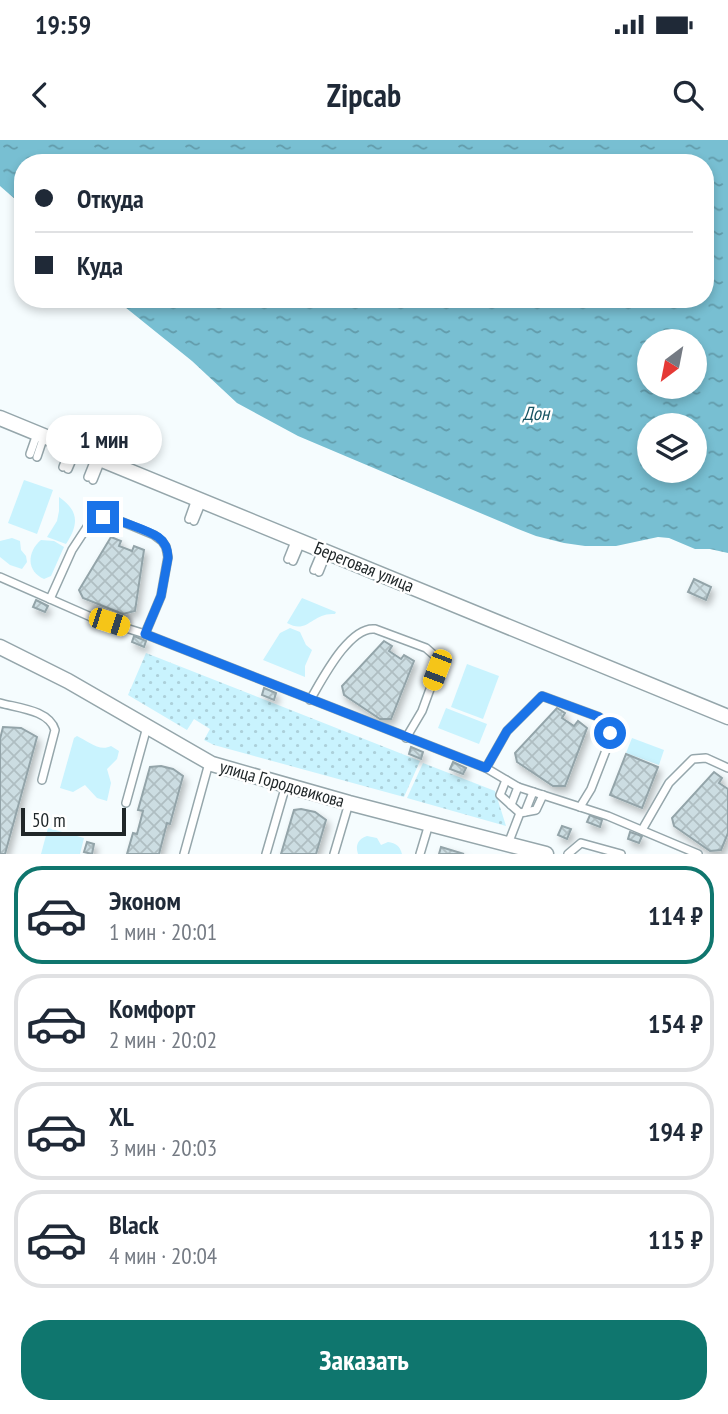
<!DOCTYPE html>
<html lang="ru">
<head>
<meta charset="utf-8">
<style>
	:root { --surface:#fff; --page:#f2f2f3; --text:#1f2937; --muted:#747a83; --line:#e0e1e3; --accent:#0f766e }
	body { margin:0; font-family:"PT Sans Narrow",sans-serif; background:var(--page); color:var(--text); height:100vh; display:flex; flex-direction:column; font-size:26px; white-space:nowrap }
	* { box-sizing:border-box; margin:0 }
	p { font-size:23px; color:var(--muted) }
	.icon { flex:none; width:38px; height:38px; fill:none; stroke:currentColor; stroke-width:2; stroke-linecap:round; stroke-linejoin:round }
	.map { position:relative; height:714px; overflow:hidden }
	.side { display:flex; flex-direction:column; background:var(--surface); flex:1 }
	.side>* { flex:none }
	.hud { position:absolute; left:14px; top:14px; width:700px; height:154px; border-radius:28px; box-shadow:0 4px 10px #0003; display:grid; align-content:center; height:154px; padding:0 21px; background:var(--surface) }
	.needle { width:46px; rotate:212deg }
	.tools { position:absolute; left:637px; top:189px; display:grid; gap:14px }
	.tools a { display:grid; place-items:center; width:70px; height:70px; border-radius:50%; background:var(--surface); box-shadow:0 4px 10px #0003; font-size:35px }
	.scale { position:absolute; left:21px; bottom:18px; width:105px; box-sizing:border-box; padding-left:7px; border:4px solid #202729; border-top:0; font-size:19px; line-height:24px; white-space:nowrap; color:#202729; -webkit-text-stroke:5px #fff; paint-order:stroke }
	.end { position:absolute; width:32px; height:32px; margin:-16px; border:9px solid #1a73e8; background:#fff; box-shadow:0 0 0 4px #fff }
	.from { border-radius:50% }
	.bubble { position:absolute; height:49px; border-radius:24px; background:var(--surface); box-shadow:0 4px 10px #0003; font-size:23px; font-weight:600; line-height:49px; text-align:center }
	.car { position:absolute; width:21px; height:42px; margin:-21px -10px; border-radius:9px; box-shadow:0 0 5px 2px #0007; background:linear-gradient(#f5c518 24%,#345 0 40%,#f5c518 0 76%,#345 0 86%,#f5c518 0) }
	.hud b { display:flex; align-items:center; gap:24px; height:66px; font-size:26px }
	.hud b+b { border-top:2px solid var(--line) }
	.hud i { width:18px; height:18px; background:var(--text) }
	ul { padding:12px 0 0; list-style:none }
	li { display:flex; align-items:center; gap:21px; height:98px; margin:0 14px 10px; padding:0 7px; border:4px solid var(--line); border-radius:28px }
	li div { flex:1 }
	li b { display:block; font-size:26px }
	li em { font-style:normal; font-weight:600 }
	li.current { border-color:var(--accent) }
	li>.icon { width:63px; height:63px; stroke-width:1.5 }
	.button { display:flex; gap:14px; margin-top:auto; padding:14px 21px }
	.button a { flex:1; height:80px; border-radius:28px; background:var(--accent); color:#fff; font-size:28px; font-weight:600; line-height:80px; text-align:center }
	.status { display:flex; justify-content:space-between; align-items:center; height:49px; padding:0 35px; background:var(--surface); direction:ltr }
	.status svg { height:19px; fill:currentColor }
	header { display:flex; justify-content:space-between; align-items:center; height:91px; padding:0 21px; background:var(--surface); font-size:32px; font-weight:600 }
	.map>svg:first-child { display:block }
	.grass { fill:url(#grass-dots) }
	.park { fill:#c9f3fe }
	.water { fill:url(#water-ripples); fill-rule:evenodd }
	.building { fill:url(#building-cross-hatch); stroke:#93a4a9; stroke-width:2; filter:url(#shadow) }
	.lines { fill:none; stroke-linecap:round; stroke-linejoin:round }
	.lane-casing { stroke:#95a6ab; stroke-width:10 }
	.street-casing { stroke:#95a6ab; stroke-width:17 }
	.lane { stroke:#fff; stroke-width:7 }
	.street { stroke:#fff; stroke-width:14 }
	.route { stroke:#1a73e8; stroke-width:9 }
	.labels { text-anchor:middle; stroke-width:5; stroke-linejoin:round; paint-order:stroke }
	.street-label { font-size:18px; fill:#202729; stroke:#fff }
	.water-label { font-size:19px; font-style:italic; fill:#175361; stroke:#fff }
</style>
</head>
<body>
<div class="status"><b>19:59</b><svg viewBox="0 0 49 12"><path d="M0 12V9h3v3zM5 12V6h3v6zM10 12V3h3v9zM15 12V0h3v12zM26 1h20v11H26zM47 4h2v5h-2z"/></svg></div>
<header><svg class="icon" aria-label="back" viewBox="0 0 24 24"><path d="M15 5l-7 7 7 7"/></svg>Zipcab<svg class="icon" aria-label="search" viewBox="0 0 24 24"><circle cx="10" cy="10" r="6"/><path d="M15 15l6 6"/></svg></header>
<div class="map">
<svg width="728" height="714" viewBox="0 0 728 714">
	<defs>
		<pattern id="grass-dots" width="8" height="8" patternUnits="userSpaceOnUse" patternTransform="scale(1.75)"><rect width="8" height="8" fill="#c9f3fe"/><path d="M2 2h.1M6 6h.1" fill="none" stroke="#acd0da" stroke-width="1.8" stroke-linecap="round"/></pattern>
		<pattern id="water-ripples" width="26" height="14" patternUnits="userSpaceOnUse" patternTransform="scale(1.75)"><rect width="26" height="14" fill="#78bfd2"/><path d="M2 4q2-2 4 0t4 0M15 11q2-2 4 0t4 0" fill="none" stroke="#629baa"/></pattern>
		<pattern id="building-cross-hatch" width="8" height="8" patternUnits="userSpaceOnUse" patternTransform="scale(1.75)"><rect width="8" height="8" fill="#ccdde2"/><path d="M0 0l8 8M0 8l8-8" fill="none" stroke="#afbec2"/></pattern>
		<filter id="shadow"><feDropShadow dx="3" dy="5" stdDeviation="3.5" flood-color="#0004"/></filter>
	</defs>
	<rect width="100%" height="100%" fill="#f5fcfe"/>
	<g class="grass">
		<polygon points="146,513 420,621 404,657 214,605 204,600 210,589 194,579 187,590 128,555"/>
		<polygon points="423,623 495,651 506,686 407,658"/>
	</g>
	<g class="park">
		<polygon points="24,340 53,350 37,394 8,383"/>
		<path d="M59 357C79 371 79 384 66 404L47 397 57 381 59 371Z"/>
		<polygon points="12,398 20,401 21,410 26,416 27,422 22,429 10,425 0,417 0,401"/>
		<path d="M41 400 54 401 64 407 51 436 44 439C26 431 27 412 41 400Z"/>
		<path d="M302 458 336 472 335 474C312 472 308 495 287 483Z"/>
		<polygon points="290,488 300,492 306,505 312,510 305,526 305,537 263,520 280,493"/>
		<polygon points="467,524 499,536 483,579 451,567"/>
		<polygon points="446,568 487,584 479,604 438,588"/>
		<path d="M77 596C88 601 99 612 111 606L119 611 117 619 107 629 111 643 107 661 97 658 85 645 73 652 60 648 74 598Z"/>
		<polygon points="632,598 664,610 659,625 626,613"/>
		<polygon points="48,688 84,698 80,714 41,714"/>
		<path d="M367 696 377 698 381 705 388 702C396 703 400 706 402 714H358C355 705 358 699 367 696Z"/>
	</g>
	<path class="water" d="M0 0H728V413L710 409H695L669 398 658 397 616 406H585L564 403 536 396 518 389 298 296 237 263 192 221 115 159H705V23H23V66L0 46ZM649 201H695V247H649ZM649 285H695V331H649Z"/>
	<g class="building">
		<polygon points="111,397 121,401 119,406 132,411 134,406 144,410 135,471 123,474 83,458 79,450"/>
		<polygon points="694,439 711,447 706,460 688,452"/>
		<polygon points="36,460 48,466 45,472 33,467"/>
		<polygon points="134,496 146,501 144,507 132,502"/>
		<polygon points="384,501 392,506 389,511 401,519 404,515 414,521 391,579 380,579 344,555 342,546"/>
		<polygon points="264,548 276,553 274,560 262,555"/>
		<polygon points="557,568 565,573 562,578 574,586 578,581 587,588 565,646 553,646 517,622 515,613"/>
		<polygon points="3,587 21,588 37,597 5,714 0,714 0,599"/>
		<polygon points="411,607 423,612 421,619 409,614"/>
		<polygon points="626,614 658,627 642,668 610,655"/>
		<polygon points="453,622 466,628 463,634 450,629"/>
		<polygon points="161,626 173,629 183,636 170,684 167,683 159,714 127,714 133,693 137,694 143,671 138,670 150,627"/>
		<polygon points="714,632 722,638 719,643 728,649 728,693 721,710 710,711 674,686 672,678"/>
		<polygon points="301,669 315,672 326,680 316,714 281,714 294,670"/>
		<polygon points="590,675 602,680 600,687 587,682"/>
		<polygon points="562,686 571,689 567,699 558,695"/>
		<polygon points="630,692 642,696 639,703 628,699"/>
		<polygon points="87,702 94,704 92,714 84,712"/>
		<polygon points="441,707 464,714 439,714"/>
	</g>
	<g class="lines">
		<g class="lane-casing">
			<g id="lane">
				<polyline points="30,314 37,294"/>
				<polyline points="37,317 44,296"/>
				<polyline points="63,327 71,307"/>
				<polyline points="68,329 76,310"/>
				<polyline points="88,337 96,317"/>
				<polyline points="93,340 101,320"/>
				<polyline points="189,379 196,359"/>
				<polyline points="194,381 202,361"/>
				<polyline points="288,419 296,399"/>
				<polyline points="293,421 301,402"/>
				<polyline points="314,430 322,411"/>
				<polyline points="319,432 327,412"/>
				<polyline points="0,437 91,477 145,494 486,628 518,647 608,676 698,714"/>
				<polyline points="50,459 72,410 91,381 96,378 113,378 154,395 162,401 166,407 168,417 161,456 145,494"/>
				<path d="M310 560C322 540 349 486 375 489L426 508 434 515 437 522V530L422 571 406 598"/>
				<path d="M0 563C18 568 49 570 55 590L42 640"/>
				<path d="M486 628 507 591 542 556 599 577C606 581 612 592 610 600L591 649 580 667"/>
				<polyline points="506,640 500,655 520,673"/>
				<polyline points="126,663 147,587"/>
				<polyline points="511,665 518,647"/>
				<polyline points="525,672 533,652"/>
				<polyline points="642,690 669,643 693,619 706,618 728,628"/>
				<polyline points="508,704 520,673 536,670 543,655"/>
				<polyline points="184,714 209,623"/>
				<polyline points="266,714 286,645"/>
				<polyline points="334,714 349,663"/>
				<polyline points="420,714 429,684"/>
				<polyline points="568,714 581,703 621,714"/>
			</g>
		</g>
		<g class="street-casing">
			<g id="street">
				<polyline points="0,278 728,577"/>
				<polyline points="0,507 68,541 212,624 349,663 546,714"/>
			</g>
		</g>
		<use href="#lane" class="lane"/>
		<use href="#street" class="street"/>
	</g>
	<g class="lines">
		<path class="route" d="M103 377C114 378 149 391 158 397 165 402 168 409 168 418L161 456 145 494 486 628 507 591 542 556 599 577 606 583 610 593"/>
	</g>
	<g class="labels">
		<g class="street-label">
			<text transform="translate(364 427) rotate(22)" y="6">Береговая улица</text>
			<text transform="translate(282 644) rotate(16)" y="6">улица Городовикова</text>
		</g>
		<g class="water-label">
			<text x="536" y="280">Дон</text>
		</g>
	</g>
</svg>
<div class="tools">
<a><svg class="needle" viewBox="-14 -14 28 28"><path d="M0-13l5 13h-10z" fill="#e53935"/><path d="M0 13l5-13h-10z" fill="#747a83"/></svg></a>
<a><svg class="icon" aria-label="layers" viewBox="0 0 24 24"><path d="M12 4l9 5-9 5-9-5zM3 14l9 5 9-5"/></svg></a>
</div>
<div class="scale">50 m</div>
<i class="end from" style="left:610px;top:593px"></i>
<i class="end" style="left:103px;top:377px"></i>
<div class="bubble" style="left:46px;top:275px;width:116px">1 мин</div>
<i class="car" style="left:109px;top:482px;rotate:108deg"></i>
<i class="car" style="left:437px;top:530px;rotate:201deg"></i>
<div class="hud">
<b><i class="from"></i>Откуда</b>
<b><i></i>Куда</b>
</div>
</div>
<section class="side">
<ul>
<li class="current"><svg class="icon" aria-label="car" viewBox="0 0 24 24"><path d="M5 17H2v-5l4-1 3-4h7l3 4 3 1v5h-3M9 17h6M6 11h13"/><circle cx="7" cy="17" r="2"/><circle cx="17" cy="17" r="2"/></svg><div><b>Эконом</b><p>1 мин · 20:01</p></div><em>114 ₽</em></li>
<li><svg class="icon" aria-label="car" viewBox="0 0 24 24"><path d="M5 17H2v-5l4-1 3-4h7l3 4 3 1v5h-3M9 17h6M6 11h13"/><circle cx="7" cy="17" r="2"/><circle cx="17" cy="17" r="2"/></svg><div><b>Комфорт</b><p>2 мин · 20:02</p></div><em>154 ₽</em></li>
<li><svg class="icon" aria-label="car" viewBox="0 0 24 24"><path d="M5 17H2v-5l4-1 3-4h7l3 4 3 1v5h-3M9 17h6M6 11h13"/><circle cx="7" cy="17" r="2"/><circle cx="17" cy="17" r="2"/></svg><div><b>XL</b><p>3 мин · 20:03</p></div><em>194 ₽</em></li>
<li><svg class="icon" aria-label="car" viewBox="0 0 24 24"><path d="M5 17H2v-5l4-1 3-4h7l3 4 3 1v5h-3M9 17h6M6 11h13"/><circle cx="7" cy="17" r="2"/><circle cx="17" cy="17" r="2"/></svg><div><b>Black</b><p>4 мин · 20:04</p></div><em>115 ₽</em></li>
</ul>
<div class="button"><a>Заказать</a></div>
</section>
</body>
</html>
